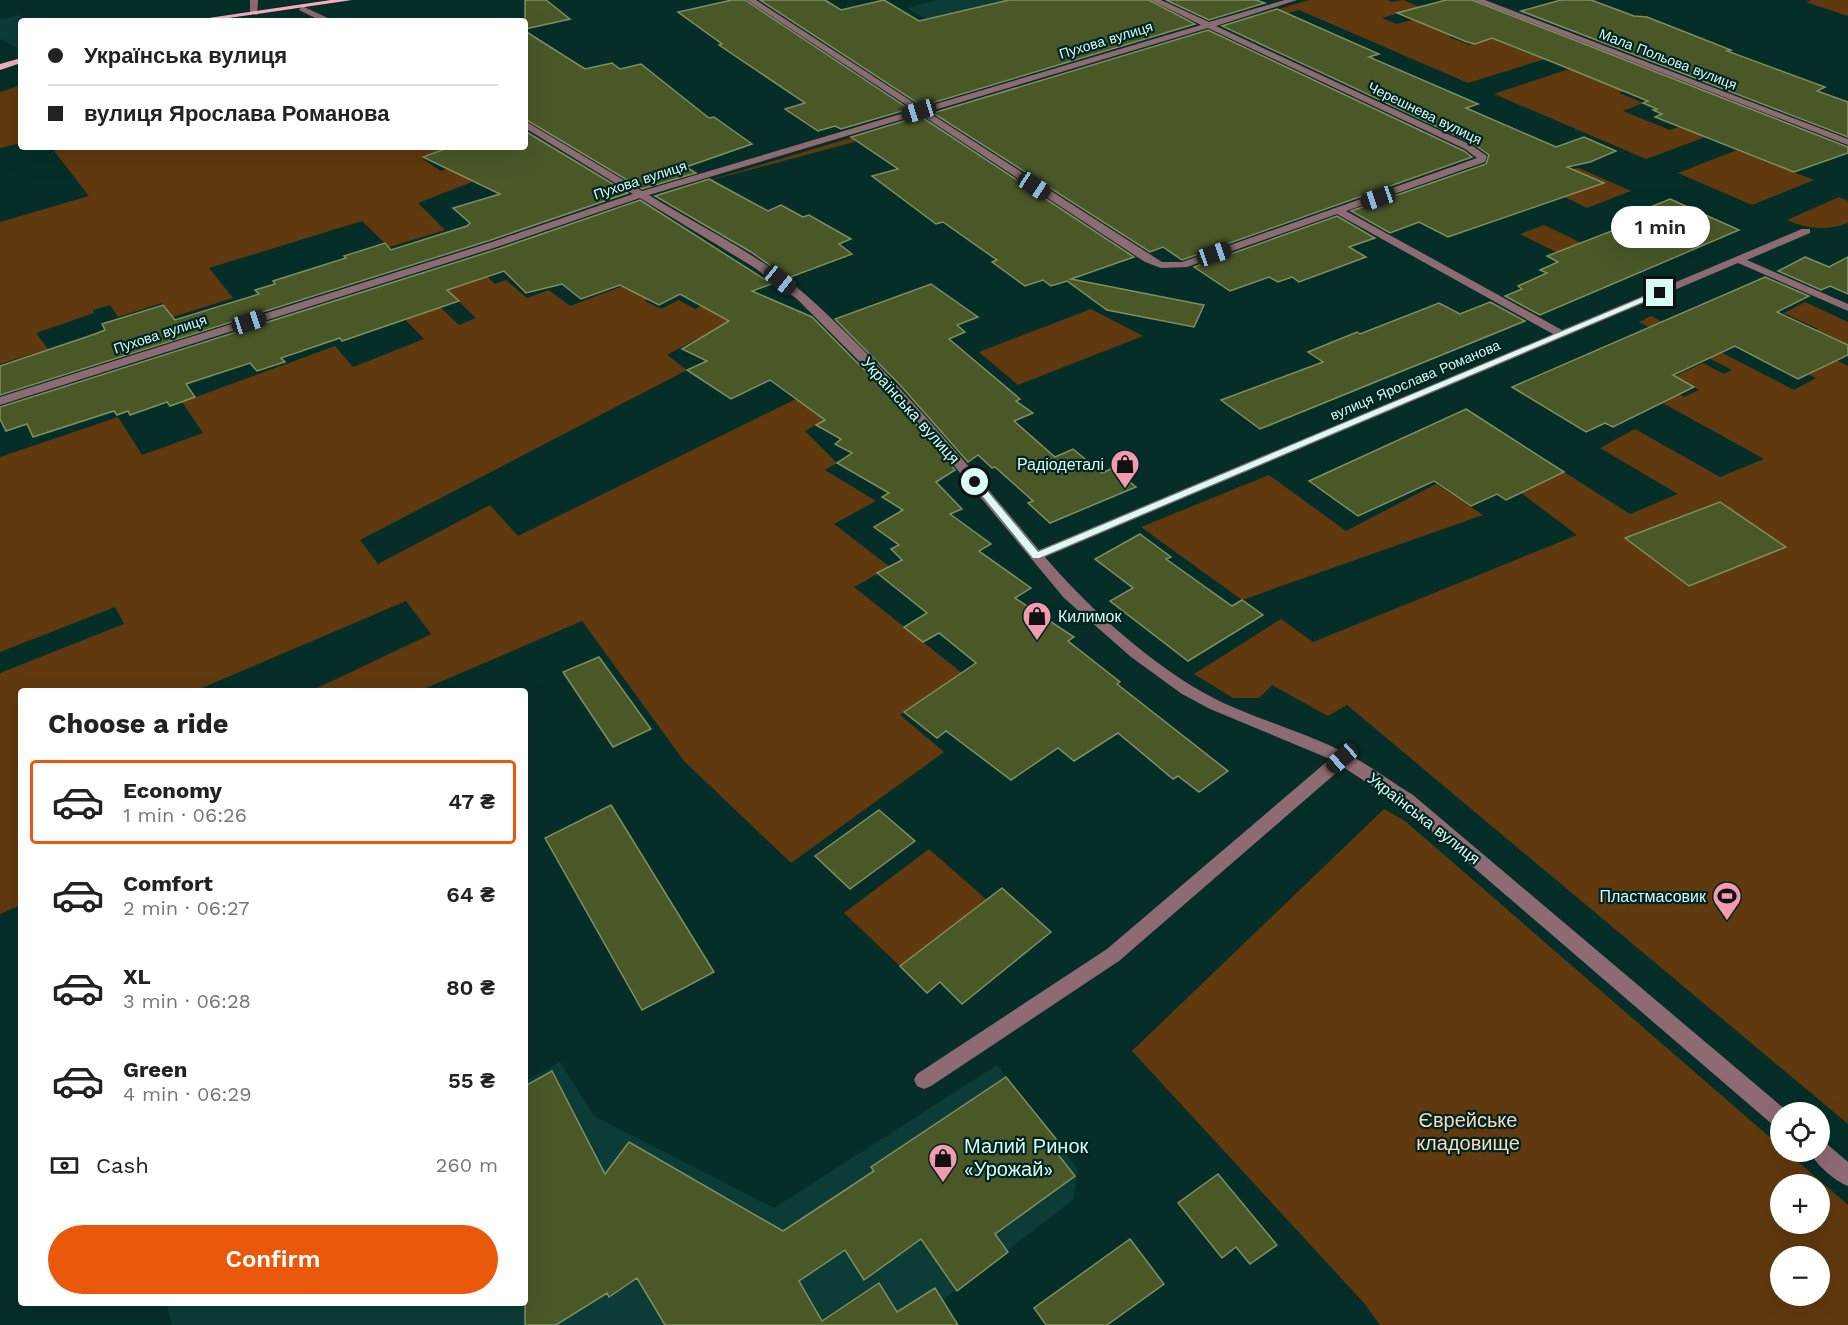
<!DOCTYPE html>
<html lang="en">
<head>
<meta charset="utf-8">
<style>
	:root { --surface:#fff; --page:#f2f2f2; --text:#222; --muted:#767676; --line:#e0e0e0; --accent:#ea580c }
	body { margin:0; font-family:"Work Sans",sans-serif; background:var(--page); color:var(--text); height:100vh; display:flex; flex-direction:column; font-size:22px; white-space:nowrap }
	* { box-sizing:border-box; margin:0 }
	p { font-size:20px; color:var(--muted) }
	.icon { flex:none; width:33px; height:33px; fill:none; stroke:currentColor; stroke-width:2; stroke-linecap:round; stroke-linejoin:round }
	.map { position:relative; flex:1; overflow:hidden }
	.sheet { position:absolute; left:18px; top:688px; width:510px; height:618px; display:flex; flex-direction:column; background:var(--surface); border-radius:6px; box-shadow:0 6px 24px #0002 }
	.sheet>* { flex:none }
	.guide { position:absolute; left:18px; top:18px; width:510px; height:132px; border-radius:6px; box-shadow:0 6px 24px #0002; display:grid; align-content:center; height:132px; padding:0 30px; background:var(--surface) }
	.controls { position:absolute; left:1770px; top:1102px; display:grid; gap:12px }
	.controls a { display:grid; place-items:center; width:60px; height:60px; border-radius:50%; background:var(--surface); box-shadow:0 6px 24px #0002; font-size:30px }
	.end { position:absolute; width:27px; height:27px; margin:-14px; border:8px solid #d9fbf5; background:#111; box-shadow:0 0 0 3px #111 }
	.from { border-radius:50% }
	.bubble { position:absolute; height:42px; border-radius:21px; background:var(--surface); box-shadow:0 6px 24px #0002; font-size:20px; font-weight:600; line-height:42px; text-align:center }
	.car { position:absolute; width:18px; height:36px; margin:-18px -9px; border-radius:8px; box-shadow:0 0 4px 2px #0007; background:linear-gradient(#222 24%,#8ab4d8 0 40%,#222 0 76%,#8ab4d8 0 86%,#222 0) }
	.guide b { display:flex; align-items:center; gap:21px; height:57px; font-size:22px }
	.guide b+b { border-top:2px solid var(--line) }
	.guide i { width:15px; height:15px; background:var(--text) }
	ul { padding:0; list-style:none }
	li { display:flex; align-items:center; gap:18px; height:84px; margin:0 12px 9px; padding:0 18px; border:3px solid transparent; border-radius:6px }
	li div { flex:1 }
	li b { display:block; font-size:22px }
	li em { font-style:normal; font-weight:600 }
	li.on { border-color:var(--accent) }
	li>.icon { width:54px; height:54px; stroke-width:1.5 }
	h2 { padding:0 30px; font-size:27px; line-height:72px }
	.pay { display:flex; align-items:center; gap:15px; height:66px; padding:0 30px; font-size:22px }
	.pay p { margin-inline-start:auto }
	.primary-button { display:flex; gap:12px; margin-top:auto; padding:12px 30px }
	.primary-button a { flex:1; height:69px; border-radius:36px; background:var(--accent); color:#fff; font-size:24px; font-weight:600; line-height:69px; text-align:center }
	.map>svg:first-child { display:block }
	.built { fill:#0c3c37 }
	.green { fill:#60390e; fill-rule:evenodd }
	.building { fill:#4a5828; stroke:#7f8f5d; stroke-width:1.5 }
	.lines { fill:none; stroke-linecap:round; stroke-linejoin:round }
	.minor { fill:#8e6a72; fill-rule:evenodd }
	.major { fill:#f7acbf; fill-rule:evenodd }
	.route { fill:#d9fbf5 }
	.labels { text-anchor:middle; stroke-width:4.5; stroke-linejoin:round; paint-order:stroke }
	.far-street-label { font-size:14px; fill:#d9fbf5; stroke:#00241f }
	.street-label { font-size:16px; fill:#d9fbf5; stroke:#00241f }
	.poi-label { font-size:16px; fill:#d9fbf5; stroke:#00241f; text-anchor:end }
	.near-park-label { font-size:20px; fill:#fcdabd; stroke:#00241f }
	.near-poi-label { font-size:20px; fill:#d9fbf5; stroke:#00241f; text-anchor:start }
</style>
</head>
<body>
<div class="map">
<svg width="1848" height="1325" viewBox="0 0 1848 1325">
	<rect width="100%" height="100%" fill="#052e29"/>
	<g class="built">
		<polygon points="937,0 1017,0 968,43 907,8"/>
		<polygon points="20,15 27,21 21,21 19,49 0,39 0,19"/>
		<polygon points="560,1062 594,1116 774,1208 997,1065 1078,1169 1073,1200 943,1300 958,1325 172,1325 167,1304 525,1304 525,1081"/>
	</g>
	<g class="green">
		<polygon points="1309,0 1387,0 1393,2 1403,0 1420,7 1382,18 1396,24 1424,17 1453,35 1449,37 1469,45 1513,32 1514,46 1545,59 1468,83 1299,10 1233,29 1225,25"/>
		<polygon points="1811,0 1848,0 1848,16 1806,2"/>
		<polygon points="1569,69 1623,91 1619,93 1643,103 1623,111 1670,130 1693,122 1719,132 1646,159 1494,94"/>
		<polygon points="21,85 21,143 0,148 0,92"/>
		<polygon points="913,119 858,141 697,184"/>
		<polygon points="71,147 430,147 438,151 421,158 441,171 450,167 477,180 418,203 445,230 389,247 362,221 209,268 233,298 173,317 162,303 118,317 110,305 93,310 94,313 36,333 48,349 0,364 0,222 89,196 54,151"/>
		<polygon points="1737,150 1814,180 1752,205 1678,173"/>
		<polygon points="1579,168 1631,191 1587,208 1523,177"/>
		<path d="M1839 197 1848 201V223C1827 231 1807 229 1787 220Z"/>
		<polygon points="1544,225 1607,255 1584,266 1520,234"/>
		<polygon points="481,271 495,284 506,280 527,298 549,290 570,306 628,284 696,276 645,301 661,309 679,300 695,309 705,304 735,318 667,355 687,370 360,540 378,564 490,505 518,536 806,394 838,412 805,431 837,463 825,470 876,501 834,524 890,567 854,587 962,673 900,715 944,752 791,863 684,761 582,621 419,691 311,691 431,634 406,601 195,691 21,692 21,905 0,914 0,673 124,624 115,607 0,652 0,457 118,417 142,455 203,433 182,402 335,346 353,367 424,339 395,309 430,297 459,325 476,318 430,274"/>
		<polygon points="1805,302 1848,322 1848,353 1835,359 1848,366 1848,1124 1347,705 1328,716 1272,685 1259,698 1233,698 1194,674 1281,619 1313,642 1577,535 1505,481 1553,477 1564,472 1630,514 1678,494 1600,448 1635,429 1720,477 1764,459 1650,396 1669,388 1684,397 1699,390 1675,376 1703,363 1724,374 1732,370 1639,322 1651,316 1794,390 1816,378 1715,327 1806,335 1818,329 1784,313"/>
		<polygon points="1091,309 1143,336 1018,385 979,352"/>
		<polygon points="1269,475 1346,531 1436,484 1483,515 1242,600 1141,527"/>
		<path d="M1384 809 1405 821 1780 1146V1152H1787L1848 1205V1325H1380L1364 1303 1132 1051ZM1780 1185H1820V1224H1780ZM1780 1257H1820V1296H1780Z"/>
		<polygon points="929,849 987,900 900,966 844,913"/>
	</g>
	<g class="building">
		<polygon points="525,0 546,0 570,19 525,29"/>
		<polygon points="732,0 745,0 909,109 841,129 835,126 818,131 785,109 805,103 719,45 722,44 678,12"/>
		<polygon points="760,0 825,0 841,10 884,0 919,21 1009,0 1149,0 1195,24 922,106"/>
		<polygon points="1166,0 1256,0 1265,3 1209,20"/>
		<polygon points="1446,0 1472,0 1848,147 1848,153 1794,172 1655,117 1662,114 1653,110 1657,109 1643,103 1648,101 1560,65 1492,38 1475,44 1467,42 1397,13"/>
		<polygon points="1561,0 1591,0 1634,16 1647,17 1731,50 1727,51 1825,87 1817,91 1848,102 1848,137 1521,11"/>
		<polygon points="1277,9 1379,54 1369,57 1478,104 1466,108 1556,147 1584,137 1616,151 1590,162 1567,167 1604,183 1448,237 1419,222 1390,233 1351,211 1486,164 1489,155 1472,143 1222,26"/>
		<polygon points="1208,30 1464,151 1472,157 1182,260 1163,247 1150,252 933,113"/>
		<polygon points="525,31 585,69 612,63 620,69 641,64 709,118 714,117 752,144 686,167 696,173 642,189 525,119"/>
		<polygon points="920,116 1134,257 1071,279 1204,305 1194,327 1107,310 1067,281 1051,286 1043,280 1025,286 992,262 997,260 943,222 936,224 872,176 898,169 851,137"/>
		<polygon points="525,131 628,193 491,240 0,395 0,366 95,334 105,330 102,324 163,305 175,320 259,294 255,290 275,284 273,281 346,258 344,256 385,243 391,250 467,226 470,223 453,208 500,194 423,157 450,147 525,147"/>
		<polygon points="709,179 768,211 781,205 803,217 809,215 851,239 839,244 852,254 788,278 751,252 655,196"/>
		<polygon points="1670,199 1739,230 1540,315 1505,296 1522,289 1518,286 1547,273 1540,270 1558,262 1547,256 1617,229 1613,227 1649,212 1648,208"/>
		<polygon points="640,200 772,284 752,291 812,317 905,411 955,470 936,482 962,509 950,514 991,544 979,551 1031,588 1015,598 1074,637 1068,641 1120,682 1117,684 1228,771 1199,792 1178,776 1173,779 1118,733 1074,761 1058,748 1011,780 946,731 937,738 904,712 976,663 939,633 923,642 904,627 927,613 877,573 902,560 891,549 899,545 874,527 903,510 882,497 889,493 837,463 852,453 835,444 841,439 816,425 825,420 770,380 731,399 687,370 707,361 682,349 729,321 680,294 659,305 620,285 581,299 562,284 526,293 504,271 447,290 459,301 342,341 340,338 281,358 285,362 257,371 250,363 186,384 195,397 170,406 167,402 130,415 128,411 117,415 114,411 33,437 27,424 6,431 0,419 0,407 501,248"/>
		<polygon points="1337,216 1375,238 1349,247 1366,257 1299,282 1292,277 1278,282 1269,277 1230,291 1194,267"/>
		<polygon points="1805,257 1829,267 1848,257 1848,294 1830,286 1821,290 1778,271"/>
		<polygon points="1765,277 1809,296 1777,312 1848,345 1848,355 1798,379 1735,346 1673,375 1694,387 1613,427 1605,423 1586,432 1512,387"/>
		<polygon points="931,284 978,317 957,325 965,332 949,339 1020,399 1016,401 1033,413 1014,421 1055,457 1073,449 1102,473 1113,468 1136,487 1050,523 1028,503 1033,501 995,467 992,468 978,455 968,462 900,385 835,319"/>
		<polygon points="1490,302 1525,321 1260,429 1221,400 1323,362 1308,352 1357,332 1360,334 1439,303 1460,314"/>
		<polygon points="1466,409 1564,472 1506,500 1497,494 1471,506 1434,481 1358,516 1309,481"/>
		<polygon points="1720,502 1786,547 1689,586 1625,538"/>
		<polygon points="1140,534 1171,557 1166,559 1232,606 1242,600 1263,615 1188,661 1110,601 1133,588 1095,559"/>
		<polygon points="599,657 651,729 613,747 563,672"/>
		<polygon points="611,805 714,972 642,1010 545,838"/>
		<polygon points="879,810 915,841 850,889 815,856"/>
		<polygon points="1002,888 1051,932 962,1004 940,982 927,993 900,966"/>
		<polygon points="552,1071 605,1174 629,1142 783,1231 874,1171 871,1167 1006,1077 1056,1139 1050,1144 1075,1176 995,1234 1008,1252 957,1291 921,1239 864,1280 845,1250 799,1281 822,1321 879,1283 897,1312 935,1288 958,1325 665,1325 637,1278 609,1297 607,1293 556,1325 525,1325 525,1086"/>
		<polygon points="1218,1174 1277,1245 1250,1264 1236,1247 1222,1258 1178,1203"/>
		<polygon points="1130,1239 1164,1284 1107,1325 1046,1325 1034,1308"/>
	</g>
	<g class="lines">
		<g class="minor">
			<polygon points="250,0 258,0 257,15 250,13"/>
			<path d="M747 0H756L922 108 1201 25 1151 0H1161L1209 22 1285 0H1297L1216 26 1471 145 1487 156 1485 162 1346 211 1562 330 1802 229H1810V233L1747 260 1848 304V311L1738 263 1045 557C1087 606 1138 652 1192 686 1240 716 1298 728 1347 754 1370 765 1391 782 1413 795L1787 1111 1788 1113H1780V1127L1773 1125 1401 805 1343 767 1119 961 931 1086 924 1089 917 1086 914 1080 917 1074 1107 949 1330 759 1210 709 1182 694 1131 657 1064 598 907 409 797 299 755 268 640 198 500 246 0 405V397L492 242 633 194 525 128V121L642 191 914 110ZM1208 28 1465 149 1477 158 1182 262H1162L928 112ZM920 114 1145 262 1161 268 1187 267 1337 214 1553 334 1039 550C965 462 892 372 806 295 760 255 701 227 649 195Z"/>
			<polygon points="1474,0 1485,0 1848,139 1848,145"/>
			<polygon points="302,6 330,19 331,21 321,21 299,10"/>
			<path d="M1820 1141 1827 1144 1848 1162V1186C1835 1181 1816 1165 1810 1152H1820Z"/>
		</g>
		<g class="major">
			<polygon points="331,0 352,0 209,21 188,21"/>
			<polygon points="21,58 21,63 0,70 0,64"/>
		</g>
	</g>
	<polygon class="route" points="1658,291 1664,293 1039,558 1033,558 971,482 978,480 1038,552"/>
	<defs>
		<g id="shop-pin" transform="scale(1.5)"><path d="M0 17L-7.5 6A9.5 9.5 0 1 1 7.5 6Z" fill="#f19ab0" stroke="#00241f"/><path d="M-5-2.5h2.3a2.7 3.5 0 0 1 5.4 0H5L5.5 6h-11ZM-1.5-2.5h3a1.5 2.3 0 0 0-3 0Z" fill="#111"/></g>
		<g id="stadium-pin" transform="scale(1.5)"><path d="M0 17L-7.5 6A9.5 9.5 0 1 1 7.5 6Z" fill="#f19ab0" stroke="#00241f"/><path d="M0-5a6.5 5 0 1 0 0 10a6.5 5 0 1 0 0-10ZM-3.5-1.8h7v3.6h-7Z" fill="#111"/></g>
	</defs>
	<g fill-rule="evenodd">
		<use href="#shop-pin" x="1125" y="464"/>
		<use href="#shop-pin" x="1037" y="616"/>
		<use href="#stadium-pin" x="1727" y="896"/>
		<use href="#shop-pin" x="943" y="1158"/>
	</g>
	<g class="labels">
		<g class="far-street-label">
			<text transform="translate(1106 40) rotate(-17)" y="5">Пухова вулиця</text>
			<text transform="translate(1668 59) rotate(21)" y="5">Мала Польова вулиця</text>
			<text transform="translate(1425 113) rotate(26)" y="5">Черешнева вулиця</text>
			<text transform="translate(640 180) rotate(-18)" y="5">Пухова вулиця</text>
			<text transform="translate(160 334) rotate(-18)" y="5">Пухова вулиця</text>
			<text transform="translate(1415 380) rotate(-23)" y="5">вулиця Ярослава Романова</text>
		</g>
		<g class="street-label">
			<text transform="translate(911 410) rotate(48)" y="6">Українська вулиця</text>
			<text transform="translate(1424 818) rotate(38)" y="6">Українська вулиця</text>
		</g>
		<g class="poi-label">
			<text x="1104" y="470">Радіодеталі</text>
			<text x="1058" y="622" text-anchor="start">Килимок</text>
			<text x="1706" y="902">Пластмасовик</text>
		</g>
		<g class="near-park-label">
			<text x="1468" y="1127">Єврейське<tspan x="1468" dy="23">кладовище</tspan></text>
		</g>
		<g class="near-poi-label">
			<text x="964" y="1153">Малий Ринок<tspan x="964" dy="23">«Урожай»</tspan></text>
		</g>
	</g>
</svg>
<div class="controls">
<a><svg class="icon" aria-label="locate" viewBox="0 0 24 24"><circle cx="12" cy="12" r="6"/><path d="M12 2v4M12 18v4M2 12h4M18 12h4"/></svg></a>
<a>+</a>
<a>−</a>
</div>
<i class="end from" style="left:975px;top:482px"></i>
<i class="end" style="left:1660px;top:293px"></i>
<div class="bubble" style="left:1611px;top:206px;width:99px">1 min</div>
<i class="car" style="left:919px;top:111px;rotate:253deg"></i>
<i class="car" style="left:1034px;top:186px;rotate:123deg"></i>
<i class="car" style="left:1378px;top:198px;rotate:251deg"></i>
<i class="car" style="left:1214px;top:254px;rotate:71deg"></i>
<i class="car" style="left:780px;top:280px;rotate:129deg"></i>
<i class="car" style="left:249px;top:322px;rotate:72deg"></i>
<i class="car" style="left:1342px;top:758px;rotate:229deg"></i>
<div class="guide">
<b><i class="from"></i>Українська вулиця</b>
<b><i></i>вулиця Ярослава Романова</b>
</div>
<section class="sheet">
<h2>Choose a ride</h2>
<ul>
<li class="on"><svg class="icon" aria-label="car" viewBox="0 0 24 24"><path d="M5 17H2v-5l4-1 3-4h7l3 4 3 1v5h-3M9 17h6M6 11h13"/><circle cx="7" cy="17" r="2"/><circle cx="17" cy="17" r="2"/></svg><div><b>Economy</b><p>1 min · 06:26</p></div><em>47 ₴</em></li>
<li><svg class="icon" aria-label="car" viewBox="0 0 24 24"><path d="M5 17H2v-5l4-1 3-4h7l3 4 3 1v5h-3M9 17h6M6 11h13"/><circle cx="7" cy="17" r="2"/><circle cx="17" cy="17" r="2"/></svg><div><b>Comfort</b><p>2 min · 06:27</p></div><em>64 ₴</em></li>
<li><svg class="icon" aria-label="car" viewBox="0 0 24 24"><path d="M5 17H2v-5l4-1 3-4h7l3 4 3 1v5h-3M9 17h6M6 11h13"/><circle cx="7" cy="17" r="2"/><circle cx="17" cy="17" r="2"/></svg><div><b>XL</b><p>3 min · 06:28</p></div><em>80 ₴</em></li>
<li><svg class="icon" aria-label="car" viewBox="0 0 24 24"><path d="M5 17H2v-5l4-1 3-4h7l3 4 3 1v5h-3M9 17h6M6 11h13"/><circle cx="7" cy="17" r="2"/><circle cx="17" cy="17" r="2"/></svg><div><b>Green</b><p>4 min · 06:29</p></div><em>55 ₴</em></li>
</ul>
<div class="pay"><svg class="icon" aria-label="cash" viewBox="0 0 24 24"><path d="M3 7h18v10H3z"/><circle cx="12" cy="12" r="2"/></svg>Cash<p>260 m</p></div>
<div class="primary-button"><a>Confirm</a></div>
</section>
</div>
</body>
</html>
